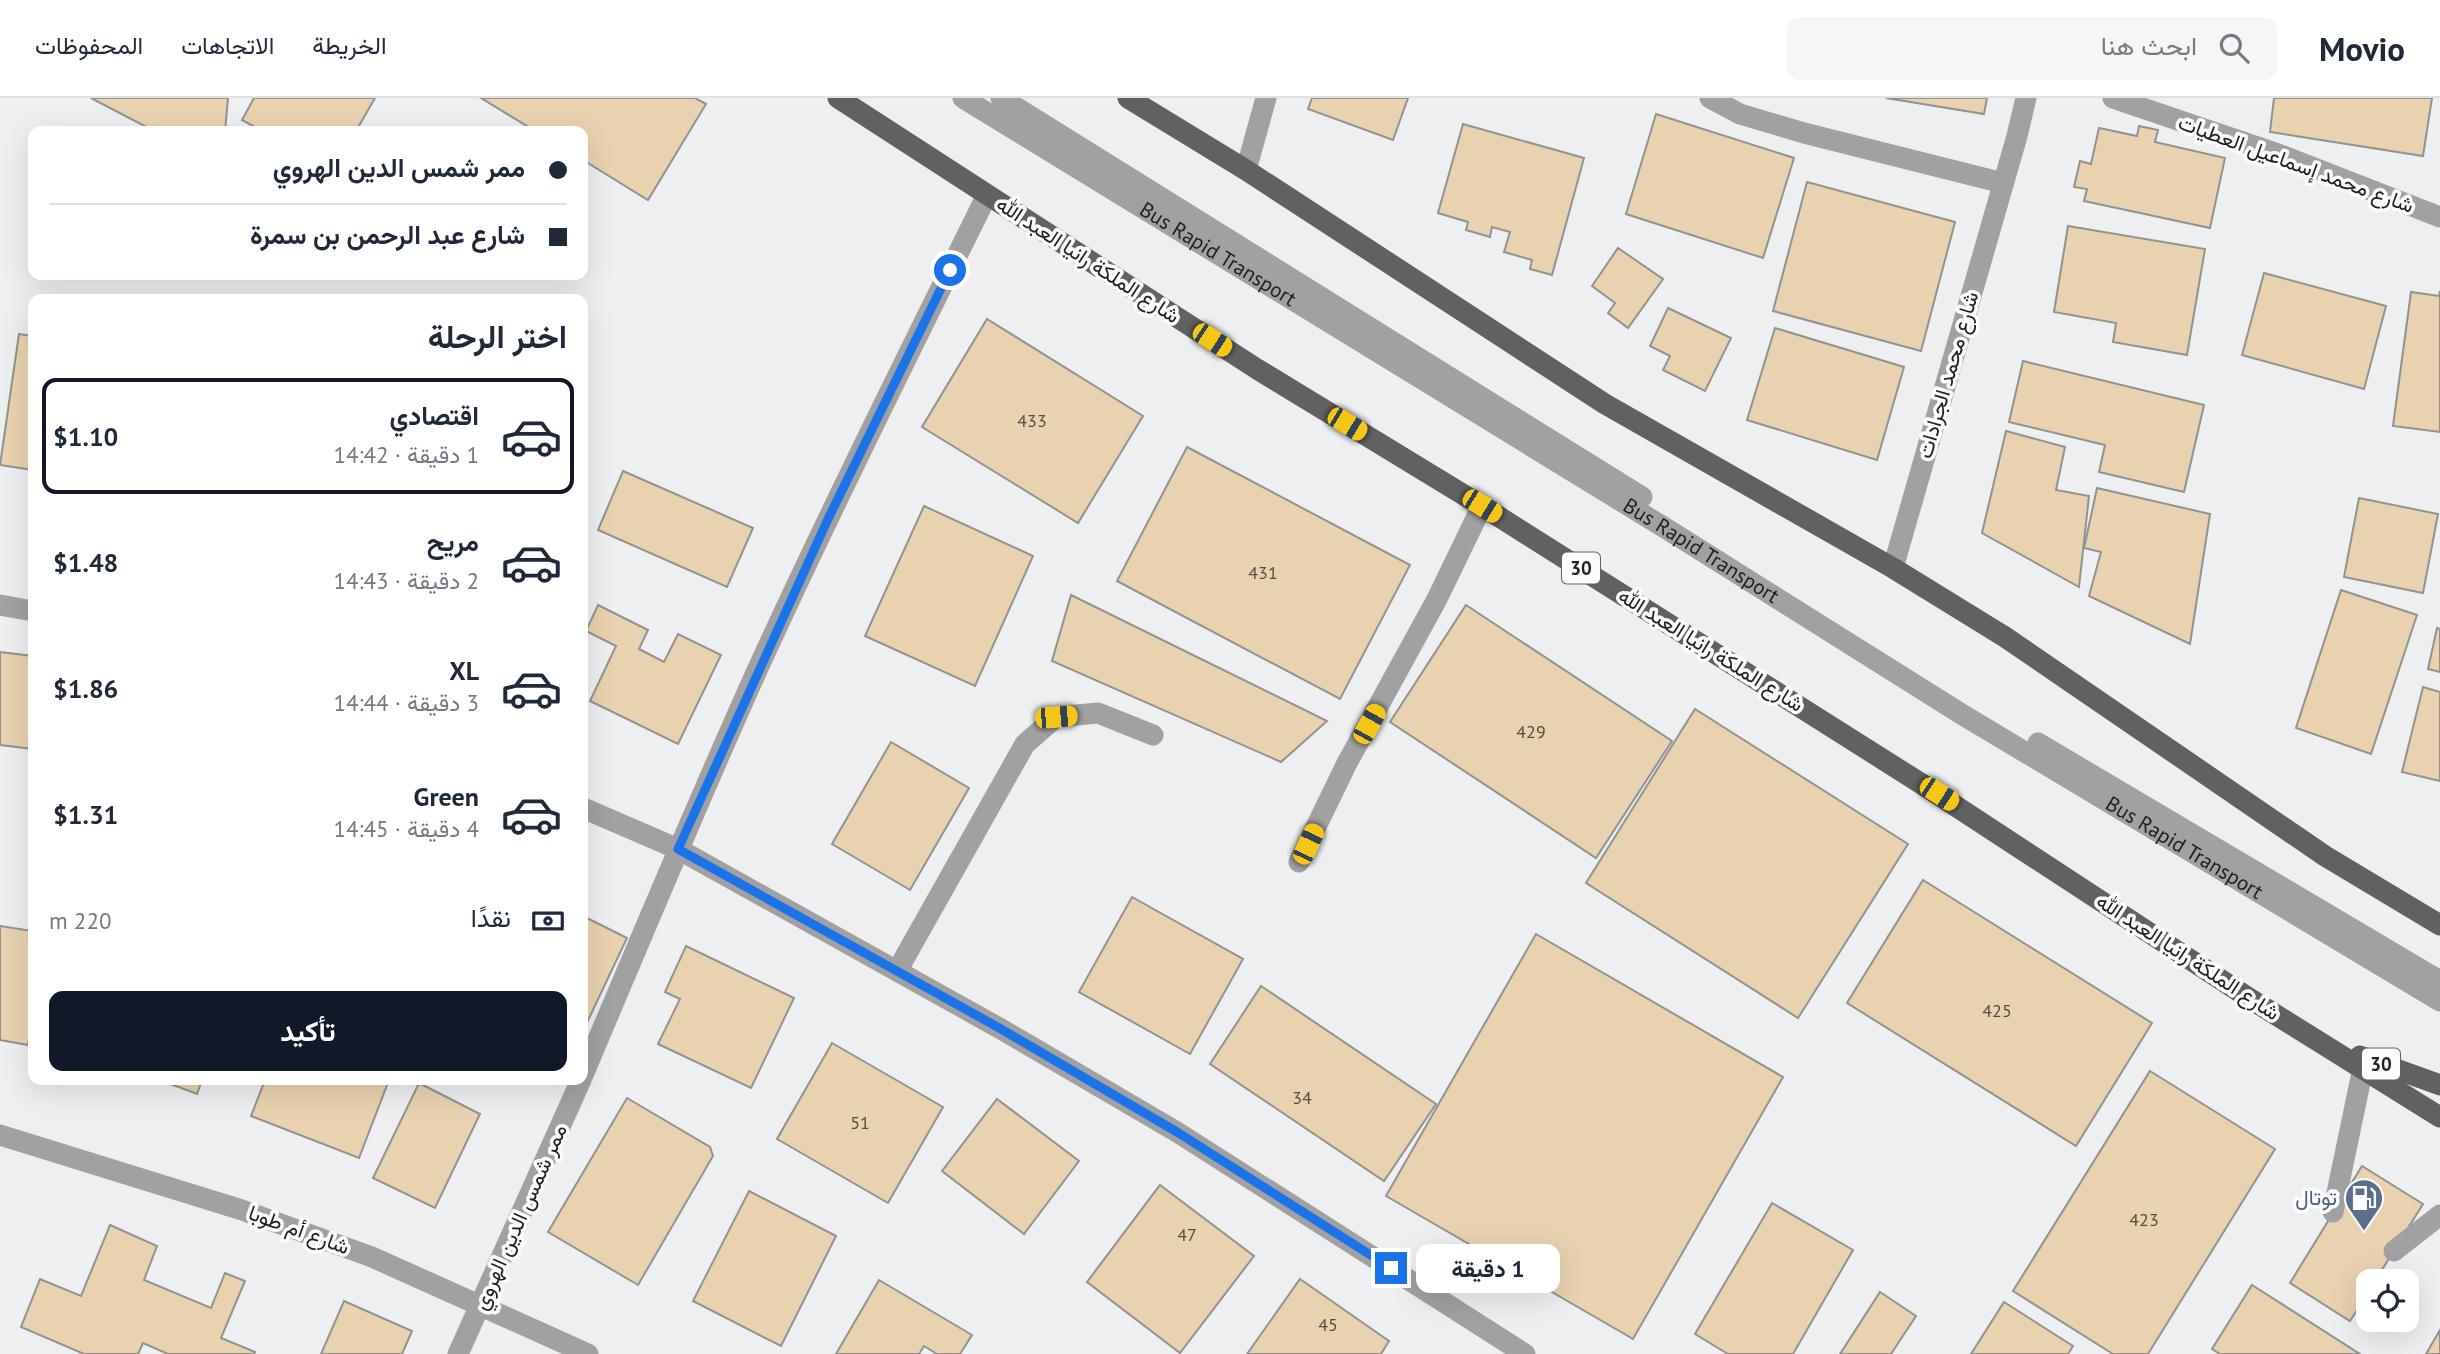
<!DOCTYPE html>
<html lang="ar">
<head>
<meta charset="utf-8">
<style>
	:root { --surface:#fff; --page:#f6f6f7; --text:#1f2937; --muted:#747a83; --line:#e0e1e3; --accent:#111827 }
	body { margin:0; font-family:"PT Sans",Vazirmatn,sans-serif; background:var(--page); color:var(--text); direction:rtl; height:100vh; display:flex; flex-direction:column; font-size:26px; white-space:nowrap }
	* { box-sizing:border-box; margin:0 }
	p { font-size:23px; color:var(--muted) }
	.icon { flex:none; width:38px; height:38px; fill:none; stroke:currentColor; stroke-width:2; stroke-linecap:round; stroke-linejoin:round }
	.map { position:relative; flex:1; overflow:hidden; direction:ltr }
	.panel { position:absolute; left:28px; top:196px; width:560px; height:791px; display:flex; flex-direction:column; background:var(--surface); border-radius:14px; box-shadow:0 7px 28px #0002; direction:rtl }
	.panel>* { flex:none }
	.top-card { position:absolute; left:28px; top:28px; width:560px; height:154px; border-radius:14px; box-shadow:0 7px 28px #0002; direction:rtl; display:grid; align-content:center; height:154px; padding:0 21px; background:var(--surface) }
	.buttons { position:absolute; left:2356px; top:1171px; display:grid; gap:14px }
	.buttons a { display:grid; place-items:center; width:63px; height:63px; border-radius:14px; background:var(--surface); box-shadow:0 7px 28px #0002; font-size:35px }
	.end { position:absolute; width:32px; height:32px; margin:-16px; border:9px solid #1a73e8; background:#fff; box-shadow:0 0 0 4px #fff }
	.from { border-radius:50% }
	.bubble { position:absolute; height:49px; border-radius:14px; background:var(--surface); box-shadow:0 7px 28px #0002; font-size:23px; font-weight:700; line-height:49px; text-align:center; direction:rtl }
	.car { position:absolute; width:21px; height:42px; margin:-21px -10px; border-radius:9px; box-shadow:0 0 5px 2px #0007; background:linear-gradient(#f5c518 24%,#345 0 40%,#f5c518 0 76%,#345 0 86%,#f5c518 0) }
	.top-card b { display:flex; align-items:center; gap:24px; height:66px; font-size:26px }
	.top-card b+b { border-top:2px solid var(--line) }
	.top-card i { width:18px; height:18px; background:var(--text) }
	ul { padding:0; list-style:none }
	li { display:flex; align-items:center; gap:21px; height:116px; margin:0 14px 10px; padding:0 7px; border:4px solid transparent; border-radius:14px }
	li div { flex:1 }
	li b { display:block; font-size:26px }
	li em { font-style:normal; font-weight:700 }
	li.selected { border-color:var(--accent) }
	li>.icon { width:63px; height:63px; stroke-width:1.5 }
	h2 { padding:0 21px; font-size:32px; line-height:84px }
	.pay { display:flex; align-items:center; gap:18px; height:77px; padding:0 21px; font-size:26px }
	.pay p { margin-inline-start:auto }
	.primary-button { display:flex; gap:14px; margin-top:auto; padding:14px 21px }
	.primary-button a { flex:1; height:80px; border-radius:14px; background:var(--accent); color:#fff; font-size:28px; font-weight:700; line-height:80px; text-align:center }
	header { display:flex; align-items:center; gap:42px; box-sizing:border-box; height:98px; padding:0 35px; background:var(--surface); border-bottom:2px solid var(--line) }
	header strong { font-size:33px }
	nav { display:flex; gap:38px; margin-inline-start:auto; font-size:24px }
	.search { width:490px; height:63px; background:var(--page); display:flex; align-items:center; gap:18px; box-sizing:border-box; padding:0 24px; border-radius:14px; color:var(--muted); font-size:26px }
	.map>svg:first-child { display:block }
	.building { fill:#e8d2af; stroke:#929291; stroke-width:2 }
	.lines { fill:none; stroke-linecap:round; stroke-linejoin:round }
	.lane { stroke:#a2a1a1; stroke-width:21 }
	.street { stroke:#a2a1a1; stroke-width:21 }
	.primary { stroke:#626161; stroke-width:21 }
	.route { stroke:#1a73e8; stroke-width:9 }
	.labels { text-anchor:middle; stroke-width:7; stroke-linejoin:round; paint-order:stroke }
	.number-label { font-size:18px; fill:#534d45 }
	.shield { fill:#fcfcfe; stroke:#636364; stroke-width:2 }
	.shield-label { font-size:19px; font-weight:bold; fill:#212122 }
	.street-label { font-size:21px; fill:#212122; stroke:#fcfcfe }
	.service-label { font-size:21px; fill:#4e5e75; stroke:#fcfcfe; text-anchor:end }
</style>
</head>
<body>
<header>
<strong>Movio</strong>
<div class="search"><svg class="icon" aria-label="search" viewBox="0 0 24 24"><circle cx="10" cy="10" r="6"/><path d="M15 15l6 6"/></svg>ابحث هنا</div>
<nav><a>الخريطة</a><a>الاتجاهات</a><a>المحفوظات</a></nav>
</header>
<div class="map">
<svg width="2440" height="1256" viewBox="0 0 2440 1256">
	<rect width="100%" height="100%" fill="#eeeff0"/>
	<g class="building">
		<polygon points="91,0 228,0 225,33 154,33"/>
		<polygon points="254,0 375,0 356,33 262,33 242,22"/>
		<polygon points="481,0 695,0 706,6 648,102 583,62 583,33 535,33"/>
		<polygon points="1312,0 1408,0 1393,42 1308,11"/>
		<polygon points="1886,0 1987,0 1984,16"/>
		<polygon points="2274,0 2432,0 2423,58 2270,34"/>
		<polygon points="1656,16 1794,60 1763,160 1626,116"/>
		<polygon points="1463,26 1584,60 1552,177 1530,171 1532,162 1504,154 1510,134 1492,129 1490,139 1466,132 1468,124 1438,115"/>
		<polygon points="2139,28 2158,32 2155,44 2225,60 2210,130 2084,103 2087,91 2074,89 2080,63 2091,66 2099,30 2137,38"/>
		<polygon points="1807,84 1955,124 1921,253 1773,213"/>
		<polygon points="2068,128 2205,151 2187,257 2113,244 2116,225 2054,214"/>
		<polygon points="1618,150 1663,181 1628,230 1608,215 1615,205 1592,188"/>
		<polygon points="2264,175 2386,208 2364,291 2242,257"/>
		<polygon points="2440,193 2440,334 2393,328 2411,194 2439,198"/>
		<polygon points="1668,210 1731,240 1705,293 1663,272 1670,258 1650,248"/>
		<polygon points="987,221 1143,318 1078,425 922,329"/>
		<polygon points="1775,230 1904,269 1877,362 1747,322"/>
		<polygon points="19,236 33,238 33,372 0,367"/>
		<polygon points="2023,263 2204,307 2184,394 2099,374 2105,347 2009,324"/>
		<polygon points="2006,333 2065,349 2056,392 2089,398 2079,489 1982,435"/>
		<polygon points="1187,349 1410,467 1340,601 1117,483"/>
		<polygon points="623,373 753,430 727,489 598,432"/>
		<polygon points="2097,390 2210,416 2190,546 2089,498 2101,454 2084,450"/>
		<polygon points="2359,400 2438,416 2423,495 2344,479"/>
		<polygon points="924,408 1033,458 975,588 865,538"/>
		<polygon points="2341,492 2417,517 2371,656 2296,630"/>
		<polygon points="1071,497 1327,623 1281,664 1052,563"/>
		<polygon points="598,507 648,532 639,551 664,564 678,536 721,557 678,646 590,603 616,548 586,533"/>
		<polygon points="1466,507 1672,643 1596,760 1390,624"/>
		<polygon points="2437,530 2440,531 2440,574 2428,571"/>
		<polygon points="0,554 33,558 33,651 0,647"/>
		<polygon points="2423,589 2440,594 2440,683 2402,674"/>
		<polygon points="1695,611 1908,746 1798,920 1586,785"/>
		<polygon points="891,644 969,690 910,792 832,746"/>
		<polygon points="1923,782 2152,925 2076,1048 1847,905"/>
		<polygon points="1132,799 1243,861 1190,956 1079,894"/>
		<polygon points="583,818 627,840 583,933"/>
		<polygon points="0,828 33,833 33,917 28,947 0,942"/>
		<polygon points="1536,836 1783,979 1633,1241 1386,1098"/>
		<polygon points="686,848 794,900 751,990 658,946 680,901 665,894"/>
		<polygon points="1261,888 1436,1006 1384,1083 1210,966"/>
		<polygon points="832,945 943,1009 888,1105 777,1041"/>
		<polygon points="2150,973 2275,1051 2148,1256 2113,1256 2013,1193"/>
		<polygon points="160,982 202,982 197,996"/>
		<polygon points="265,982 389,982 359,1060 251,1018"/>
		<polygon points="419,985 480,1016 435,1110 373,1080"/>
		<polygon points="627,1000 710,1049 713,1058 638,1187 548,1134"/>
		<polygon points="997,1001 1079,1063 1024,1136 942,1073"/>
		<polygon points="2362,1068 2423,1106 2375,1183 2368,1183 2368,1195 2350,1223 2290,1185"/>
		<polygon points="1160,1087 1254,1158 1180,1255 1087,1184"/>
		<polygon points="749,1093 836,1138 781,1248 693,1203"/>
		<polygon points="1772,1105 1853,1152 1793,1256 1728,1256 1695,1236"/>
		<polygon points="110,1127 157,1148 144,1182 211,1210 225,1175 245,1183 221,1240 255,1254 254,1256 168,1256 143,1245 138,1256 84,1256 21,1229 40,1181 81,1198"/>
		<polygon points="1300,1181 1389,1243 1381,1256 1247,1256"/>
		<polygon points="879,1182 972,1237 960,1256 937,1256 924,1248 919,1256 836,1256"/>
		<polygon points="2252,1187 2360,1256 2220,1256 2212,1251"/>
		<polygon points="1880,1194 1916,1218 1891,1256 1840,1256"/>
		<polygon points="344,1203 412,1233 402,1256 321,1256"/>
		<polygon points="2004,1204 2073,1248 2068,1256 1971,1256"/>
		<polygon points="2440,1232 2440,1256 2426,1256"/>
	</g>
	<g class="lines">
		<g class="lane">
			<path id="s1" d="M963 0 1670 433 1963 617 2440 903"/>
			<polyline points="1001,0 1642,399"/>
			<polyline points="2038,645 2440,883"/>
			<polyline points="897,873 1025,646 1056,619 1098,615 1153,637"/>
			<polyline points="2333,1114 2363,970"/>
			<polyline points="2394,1153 2440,1117"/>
		</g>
		<g class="street">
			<polyline points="1710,0 1740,16 1804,35 2003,85"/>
			<polyline points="2113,0 2278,56 2440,119"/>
			<polyline points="1246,72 1266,0"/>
			<polyline points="1893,470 2017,38 2026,0"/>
			<polyline points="0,507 33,513"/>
			<polyline points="583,710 678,751 1001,931 1177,1034 1525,1256"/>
			<polyline points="1299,764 1347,665 1437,501 1482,408"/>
			<path d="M583 977C641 840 698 703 759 568 832 409 910 253 987 97"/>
			<polyline points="0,1037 242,1112 372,1159 588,1256"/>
			<polyline points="458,1256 581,982"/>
		</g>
		<g class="primary">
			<polyline points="838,0 1257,271 1482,408 1925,688 2252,902 2440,1019"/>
			<polyline points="1128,0 1246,72 1605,306 1893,470 2005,539 2325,758 2440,827"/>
			<polyline points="2360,958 2440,987"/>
		</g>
	</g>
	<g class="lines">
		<polyline class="route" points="950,172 828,421 678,751 1001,931 1177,1034 1391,1170"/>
	</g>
	<defs>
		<g id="fuel-pin" transform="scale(2.0125)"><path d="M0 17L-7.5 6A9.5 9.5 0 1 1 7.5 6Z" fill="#5c6f8a" stroke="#fcfcfe"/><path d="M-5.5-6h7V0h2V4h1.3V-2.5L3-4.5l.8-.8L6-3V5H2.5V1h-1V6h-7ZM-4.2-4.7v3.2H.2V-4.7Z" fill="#fff"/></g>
	</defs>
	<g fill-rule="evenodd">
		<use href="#fuel-pin" x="2364" y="1100"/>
	</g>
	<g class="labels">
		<g class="number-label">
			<text x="1032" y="329">433</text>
			<text x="1263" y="481">431</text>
			<text x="1531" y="640">429</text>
			<text x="1997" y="919">425</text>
			<text x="1302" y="1006">34</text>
			<text x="860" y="1031">51</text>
			<text x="2144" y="1128">423</text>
			<text x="1187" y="1143">47</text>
			<text x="1328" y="1233">45</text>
		</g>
		<g class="shield">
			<rect x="1562" y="454.5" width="38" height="31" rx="5"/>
			<rect x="2362" y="950.5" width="38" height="31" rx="5"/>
		</g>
		<g class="shield-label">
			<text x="1581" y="477">30</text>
			<text x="2381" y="973">30</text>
		</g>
		<g class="street-label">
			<text transform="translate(2296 66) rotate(20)" y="7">شارع محمد إسماعيل العطيات</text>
			<text dy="7" stroke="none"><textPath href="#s1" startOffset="299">Bus Rapid Transport</textPath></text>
			<text transform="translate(1088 162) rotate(33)" y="7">شارع الملكة رانيا العبد الله</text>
			<text transform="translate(1948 277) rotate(-74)" y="7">شارع محمد الجرادات</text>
			<text dy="7" stroke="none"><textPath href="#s1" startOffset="866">Bus Rapid Transport</textPath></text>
			<text transform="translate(1711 552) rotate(32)" y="7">شارع الملكة رانيا العبد الله</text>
			<text dy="7" stroke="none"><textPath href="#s1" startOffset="1433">Bus Rapid Transport</textPath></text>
			<text transform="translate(2188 859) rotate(33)" y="7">شارع الملكة رانيا العبد الله</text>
			<text transform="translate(520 1119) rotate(-66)" y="7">ممر شمس الدين الهروي</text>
			<text transform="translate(299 1132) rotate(20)" y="7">شارع أم طوبا</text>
		</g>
		<g class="service-label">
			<text x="2337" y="1107">توتال</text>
		</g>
	</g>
</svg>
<div class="buttons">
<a><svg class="icon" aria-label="locate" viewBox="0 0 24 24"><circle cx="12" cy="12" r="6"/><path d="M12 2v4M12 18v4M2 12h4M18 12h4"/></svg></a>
</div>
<i class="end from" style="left:950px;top:172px"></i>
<i class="end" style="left:1391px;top:1170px"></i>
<div class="bubble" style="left:1416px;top:1146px;width:144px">1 دقيقة</div>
<i class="car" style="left:1212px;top:242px;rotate:123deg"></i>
<i class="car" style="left:1347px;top:326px;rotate:121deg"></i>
<i class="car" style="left:1482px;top:408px;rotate:122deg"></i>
<i class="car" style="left:1056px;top:619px;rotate:85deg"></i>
<i class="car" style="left:1369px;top:626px;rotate:29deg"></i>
<i class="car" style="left:1939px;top:696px;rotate:123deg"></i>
<i class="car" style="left:1308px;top:746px;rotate:25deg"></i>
<div class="top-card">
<b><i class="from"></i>ممر شمس الدين الهروي</b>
<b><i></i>شارع عبد الرحمن بن سمرة</b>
</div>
<section class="panel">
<h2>اختر الرحلة</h2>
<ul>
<li class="selected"><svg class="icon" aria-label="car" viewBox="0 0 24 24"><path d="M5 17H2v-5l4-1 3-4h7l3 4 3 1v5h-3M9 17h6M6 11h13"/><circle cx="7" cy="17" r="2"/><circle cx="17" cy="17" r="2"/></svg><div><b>اقتصادي</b><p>1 دقيقة · 14:42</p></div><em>$1.10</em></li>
<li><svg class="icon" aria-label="car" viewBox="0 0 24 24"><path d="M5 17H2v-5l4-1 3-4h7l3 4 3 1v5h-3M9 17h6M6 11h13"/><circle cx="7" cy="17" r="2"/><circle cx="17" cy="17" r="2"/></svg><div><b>مريح</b><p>2 دقيقة · 14:43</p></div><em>$1.48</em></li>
<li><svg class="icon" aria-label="car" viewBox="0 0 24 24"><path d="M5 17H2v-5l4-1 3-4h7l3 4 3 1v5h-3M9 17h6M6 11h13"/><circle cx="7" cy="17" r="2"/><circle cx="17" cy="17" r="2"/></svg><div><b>XL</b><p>3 دقيقة · 14:44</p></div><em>$1.86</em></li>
<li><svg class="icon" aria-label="car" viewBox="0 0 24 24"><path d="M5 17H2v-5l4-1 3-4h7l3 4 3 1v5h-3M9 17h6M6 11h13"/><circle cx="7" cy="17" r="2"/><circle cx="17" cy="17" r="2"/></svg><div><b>Green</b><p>4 دقيقة · 14:45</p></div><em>$1.31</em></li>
</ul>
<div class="pay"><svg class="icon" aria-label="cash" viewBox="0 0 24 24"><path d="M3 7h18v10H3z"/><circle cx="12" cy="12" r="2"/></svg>نقدًا<p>220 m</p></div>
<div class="primary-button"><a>تأكيد</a></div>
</section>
</div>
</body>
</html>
